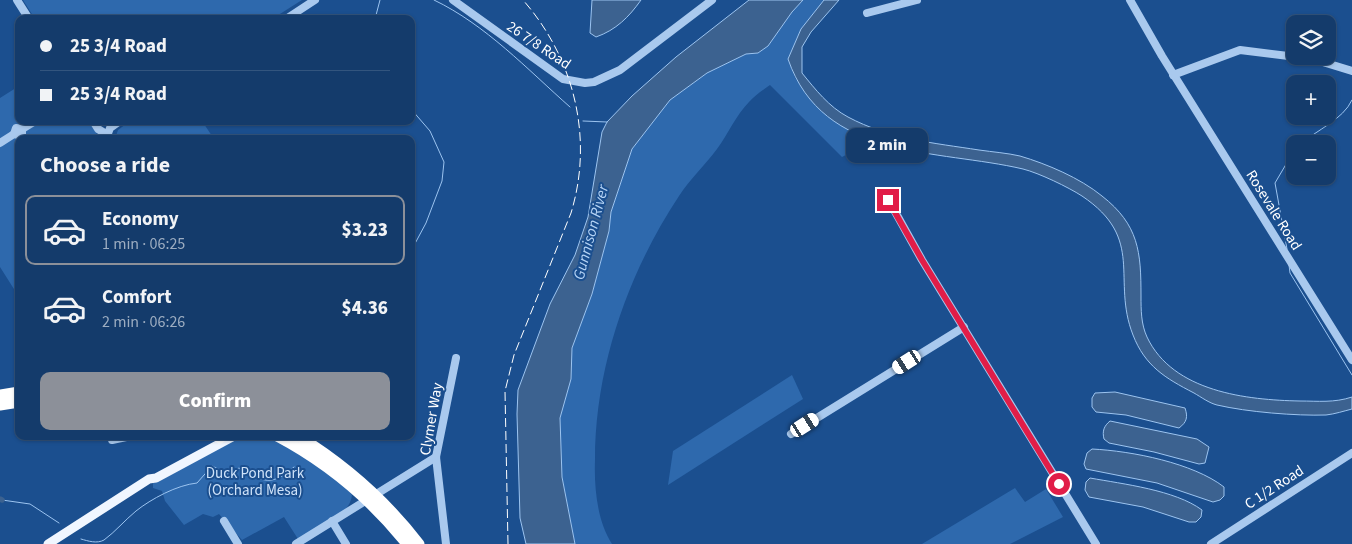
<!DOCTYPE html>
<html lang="en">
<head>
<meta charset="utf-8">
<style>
	:root { --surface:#143b6b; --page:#1d4271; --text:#f1f3f6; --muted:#9dadc1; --line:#33557e; --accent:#8c9099 }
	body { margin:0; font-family:"Source Sans 3",sans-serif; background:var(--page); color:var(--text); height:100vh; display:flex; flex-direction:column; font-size:19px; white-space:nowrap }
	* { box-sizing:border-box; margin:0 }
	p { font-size:16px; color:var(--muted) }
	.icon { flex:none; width:28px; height:28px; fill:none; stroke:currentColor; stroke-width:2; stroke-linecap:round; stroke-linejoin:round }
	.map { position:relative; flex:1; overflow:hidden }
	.drawer { position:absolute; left:15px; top:135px; width:400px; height:305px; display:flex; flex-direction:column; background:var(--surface); border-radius:10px; box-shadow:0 1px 4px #0004,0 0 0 1px var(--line) }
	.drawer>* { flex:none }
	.guide { position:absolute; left:15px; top:15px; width:400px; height:110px; border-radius:10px; box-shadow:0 1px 4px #0004,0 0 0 1px var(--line); display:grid; align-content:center; height:110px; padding:0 25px; background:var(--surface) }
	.buttons { position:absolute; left:1286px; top:15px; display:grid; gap:10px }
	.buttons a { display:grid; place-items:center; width:50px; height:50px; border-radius:10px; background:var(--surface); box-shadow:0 1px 4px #0004,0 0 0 1px var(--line); font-size:25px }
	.end { position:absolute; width:22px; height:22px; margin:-11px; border:6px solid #e11d48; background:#fff; box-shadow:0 0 0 2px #fff }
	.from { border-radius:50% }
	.bubble { position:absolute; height:35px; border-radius:10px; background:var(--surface); box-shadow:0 1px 4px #0004,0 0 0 1px var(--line); font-size:16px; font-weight:800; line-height:35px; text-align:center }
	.car { position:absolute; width:15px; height:30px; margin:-15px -8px; border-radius:6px; box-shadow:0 0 4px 1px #0007; background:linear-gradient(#fff 24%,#345 0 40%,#fff 0 76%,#345 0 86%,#fff 0) }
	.guide b { display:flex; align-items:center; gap:18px; height:48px; font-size:19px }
	.guide b+b { border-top:1px solid var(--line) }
	.guide i { width:12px; height:12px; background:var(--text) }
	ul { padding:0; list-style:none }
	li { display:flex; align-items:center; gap:15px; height:70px; margin:0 10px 8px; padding:0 15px; border:2px solid transparent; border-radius:10px }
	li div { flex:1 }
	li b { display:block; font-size:19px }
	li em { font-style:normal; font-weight:800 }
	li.current { border-color:var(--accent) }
	li>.icon { width:45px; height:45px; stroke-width:1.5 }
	h2 { padding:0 25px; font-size:22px; line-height:60px }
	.action { display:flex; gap:10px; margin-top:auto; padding:10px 25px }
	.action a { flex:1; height:58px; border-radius:10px; background:var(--accent); color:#fff; font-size:20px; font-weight:800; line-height:58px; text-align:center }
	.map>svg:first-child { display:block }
	.green { fill:#2e69ad }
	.water { fill:#3c6290; stroke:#9cc4f0 }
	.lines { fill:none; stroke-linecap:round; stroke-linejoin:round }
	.stream { stroke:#9cc4f0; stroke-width:1 }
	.canal { stroke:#3c6290; stroke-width:5.5 }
	.minor { stroke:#a9c9ee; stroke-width:8 }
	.major { stroke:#f0f6ff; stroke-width:9 }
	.highway { stroke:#fff; stroke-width:11 }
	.rail { stroke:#fff; stroke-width:1; stroke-dasharray:9 4; stroke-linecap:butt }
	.route { stroke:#e11d48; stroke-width:6 }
	.labels { text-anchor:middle; stroke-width:4; stroke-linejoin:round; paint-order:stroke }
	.street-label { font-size:15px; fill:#fff; stroke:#1b4f8f }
	.park-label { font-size:15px; fill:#cfe3fa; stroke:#1b4f8f }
	.water-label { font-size:16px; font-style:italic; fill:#b5d3f5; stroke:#1b4f8f }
</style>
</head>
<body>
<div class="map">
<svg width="1352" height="544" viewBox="0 0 1352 544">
	<rect width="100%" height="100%" fill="#1b4f8f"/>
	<g class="green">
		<polygon points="23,0 302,0 272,19 35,19"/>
		<path d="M803 0H824L801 29 788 59 795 78 831 119 873 141 842 157 770 85C763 90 755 95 749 102 736 115 728 134 717 149 705 165 690 179 679 196 628 273 595 367 595 460 594 487 597 521 612 544H575L562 477 560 418 571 348 592 294 609 231 611 212 632 149 670 100 707 73 746 54 758 53 768 46 792 12Z"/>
		<polygon points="19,86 19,121 89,121 100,139 19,139 19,297 0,267 0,98"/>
		<polygon points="130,121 202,121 214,139 115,139 118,130"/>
		<polygon points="792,375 803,399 668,485 673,451"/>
		<path d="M243 436H266L296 450 346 487 352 495C350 517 315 529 298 539L284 517 242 540 219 514 213 517 203 514 184 525 165 501 162 491 153 488V483Z"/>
		<polygon points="1015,488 1025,502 1046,489 1063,517 1010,544 922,544"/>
	</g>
	<g class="water">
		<path d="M592 0H641C629 17 616 30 596 37L590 33Z"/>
		<polygon points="749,0 803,0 792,12 768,46 758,53 746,54 707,73 670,100 632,149 611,212 609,231 592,294 572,348 571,379 560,418 562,477 575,544 526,544 520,518 517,414 518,390 550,304 575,255 588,217 602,132 607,122 632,96 676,57"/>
		<path d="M824 0H839L811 32 802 47V73C815 89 829 107 848 117 889 139 934 143 979 150 993 152 1007 153 1020 156 1047 164 1080 178 1102 196 1139 225 1141 252 1141 296 1141 310 1141 324 1147 337 1173 392 1247 400 1300 401 1318 401 1334 403 1352 397V409C1344 411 1335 414 1326 415 1296 416 1247 412 1217 405 1209 403 1201 397 1194 393 1165 378 1145 366 1133 335 1111 279 1146 239 1082 196 1068 187 1039 173 1023 169 938 149 823 161 788 59L801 29Z"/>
		<path d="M1115 392 1185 408C1188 417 1187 422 1179 428L1126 415 1096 412 1092 407V398L1095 393Z"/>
		<path d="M1110 421 1197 439 1209 447 1205 463 1199 464 1154 452 1109 443 1104 439C1102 431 1104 426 1110 421Z"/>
		<path d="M1092 449C1132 451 1193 463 1224 487V496L1220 500 1213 502 1157 483 1086 469 1084 464 1087 453Z"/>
		<path d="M1090 478C1123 484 1175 490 1202 510L1201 517 1196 522H1189L1143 507 1089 497 1085 490 1086 482Z"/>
	</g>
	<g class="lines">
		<g class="stream">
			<path d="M434 0C486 25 527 69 570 107"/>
			<polyline points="375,19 380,0"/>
			<polyline points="411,109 430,131 444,162 442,181 426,223 411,251"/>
			<polyline points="583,121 607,122"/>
			<path d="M1301 144C1316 130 1343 120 1352 100"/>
			<polyline points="1287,249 1275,183 1295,149"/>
			<polyline points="1289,265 1290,273 1352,375"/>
			<polyline points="2,500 30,504 59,523"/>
			<path d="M81 539C88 541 97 544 104 540 115 532 125 520 136 511 151 499 177 485 197 483L212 466 228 474 239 468C264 482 271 487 294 467"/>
		</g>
		<polyline class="canal" points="0,499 2,500"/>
		<g class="minor">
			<polyline points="17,0 29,19"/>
			<polyline points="453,0 563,79 585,83 594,82 620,70 712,0"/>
			<polyline points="1130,0 1162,56 1352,360"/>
			<polyline points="867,13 917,0"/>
			<polyline points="286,19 315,0"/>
			<polyline points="1173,75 1240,50 1313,59 1352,71"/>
			<polyline points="93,121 98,129 106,134"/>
			<polyline points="22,129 35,121"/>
			<polyline points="21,136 14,134 16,128 22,129 22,139"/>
			<polyline points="106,139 110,128 120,121"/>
			<polyline points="0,143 14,134"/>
			<polyline points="888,199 922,260 1096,544"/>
			<polyline points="791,434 964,327"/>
			<polyline points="112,440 131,436"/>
			<polyline points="224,521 238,544"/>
			<polyline points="332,521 346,544"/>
			<polyline points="296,544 436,457"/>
			<polyline points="446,544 436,457 456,358"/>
			<polyline points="1211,544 1352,453"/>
		</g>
		<polyline class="major" points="48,544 149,479 156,478 234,436"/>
		<g class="highway">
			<polyline points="0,395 19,392"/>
			<polyline points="0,405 19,402"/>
			<path d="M277 436C328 463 371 499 407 544"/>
			<path d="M298 436C345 465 385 500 419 544"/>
			<polyline points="220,438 222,436"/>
		</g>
		<path class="rail" d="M508 544 505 391 514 355 571 213C594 138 574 58 523 0"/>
	</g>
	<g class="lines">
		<polyline class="route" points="888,200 922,260 1059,484"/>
	</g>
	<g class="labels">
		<g class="street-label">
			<text transform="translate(539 45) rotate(34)" y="5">26 7/8 Road</text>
			<text transform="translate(1274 210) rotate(58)" y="5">Rosevale Road</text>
			<text transform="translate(431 419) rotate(-80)" y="5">Clymer Way</text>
			<text transform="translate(1274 487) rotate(-33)" y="5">C 1/2 Road</text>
		</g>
		<g class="park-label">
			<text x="255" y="478">Duck Pond Park<tspan x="255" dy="17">(Orchard Mesa)</tspan></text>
		</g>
		<g class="water-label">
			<text transform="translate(590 232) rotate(-75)" y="6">Gunnison River</text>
		</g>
	</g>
</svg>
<div class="buttons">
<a><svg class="icon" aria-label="layers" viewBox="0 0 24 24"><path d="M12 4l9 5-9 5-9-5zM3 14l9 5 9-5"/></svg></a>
<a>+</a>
<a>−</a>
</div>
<i class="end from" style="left:1059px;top:484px"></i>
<i class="end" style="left:888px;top:200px"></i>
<div class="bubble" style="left:846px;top:128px;width:82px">2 min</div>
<i class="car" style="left:907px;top:362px;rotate:238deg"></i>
<i class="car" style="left:805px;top:425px;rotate:58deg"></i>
<div class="guide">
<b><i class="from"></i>25 3/4 Road</b>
<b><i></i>25 3/4 Road</b>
</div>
<section class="drawer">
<h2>Choose a ride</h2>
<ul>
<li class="current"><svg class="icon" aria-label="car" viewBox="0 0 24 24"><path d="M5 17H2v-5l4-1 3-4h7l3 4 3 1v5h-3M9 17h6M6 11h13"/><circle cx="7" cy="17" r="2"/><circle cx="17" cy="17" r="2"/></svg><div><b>Economy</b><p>1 min · 06:25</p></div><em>$3.23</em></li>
<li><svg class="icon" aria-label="car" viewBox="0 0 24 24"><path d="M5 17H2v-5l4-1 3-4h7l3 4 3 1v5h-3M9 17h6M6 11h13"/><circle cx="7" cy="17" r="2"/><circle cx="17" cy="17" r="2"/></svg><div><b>Comfort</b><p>2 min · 06:26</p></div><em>$4.36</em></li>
</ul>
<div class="action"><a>Confirm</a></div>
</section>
</div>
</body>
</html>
